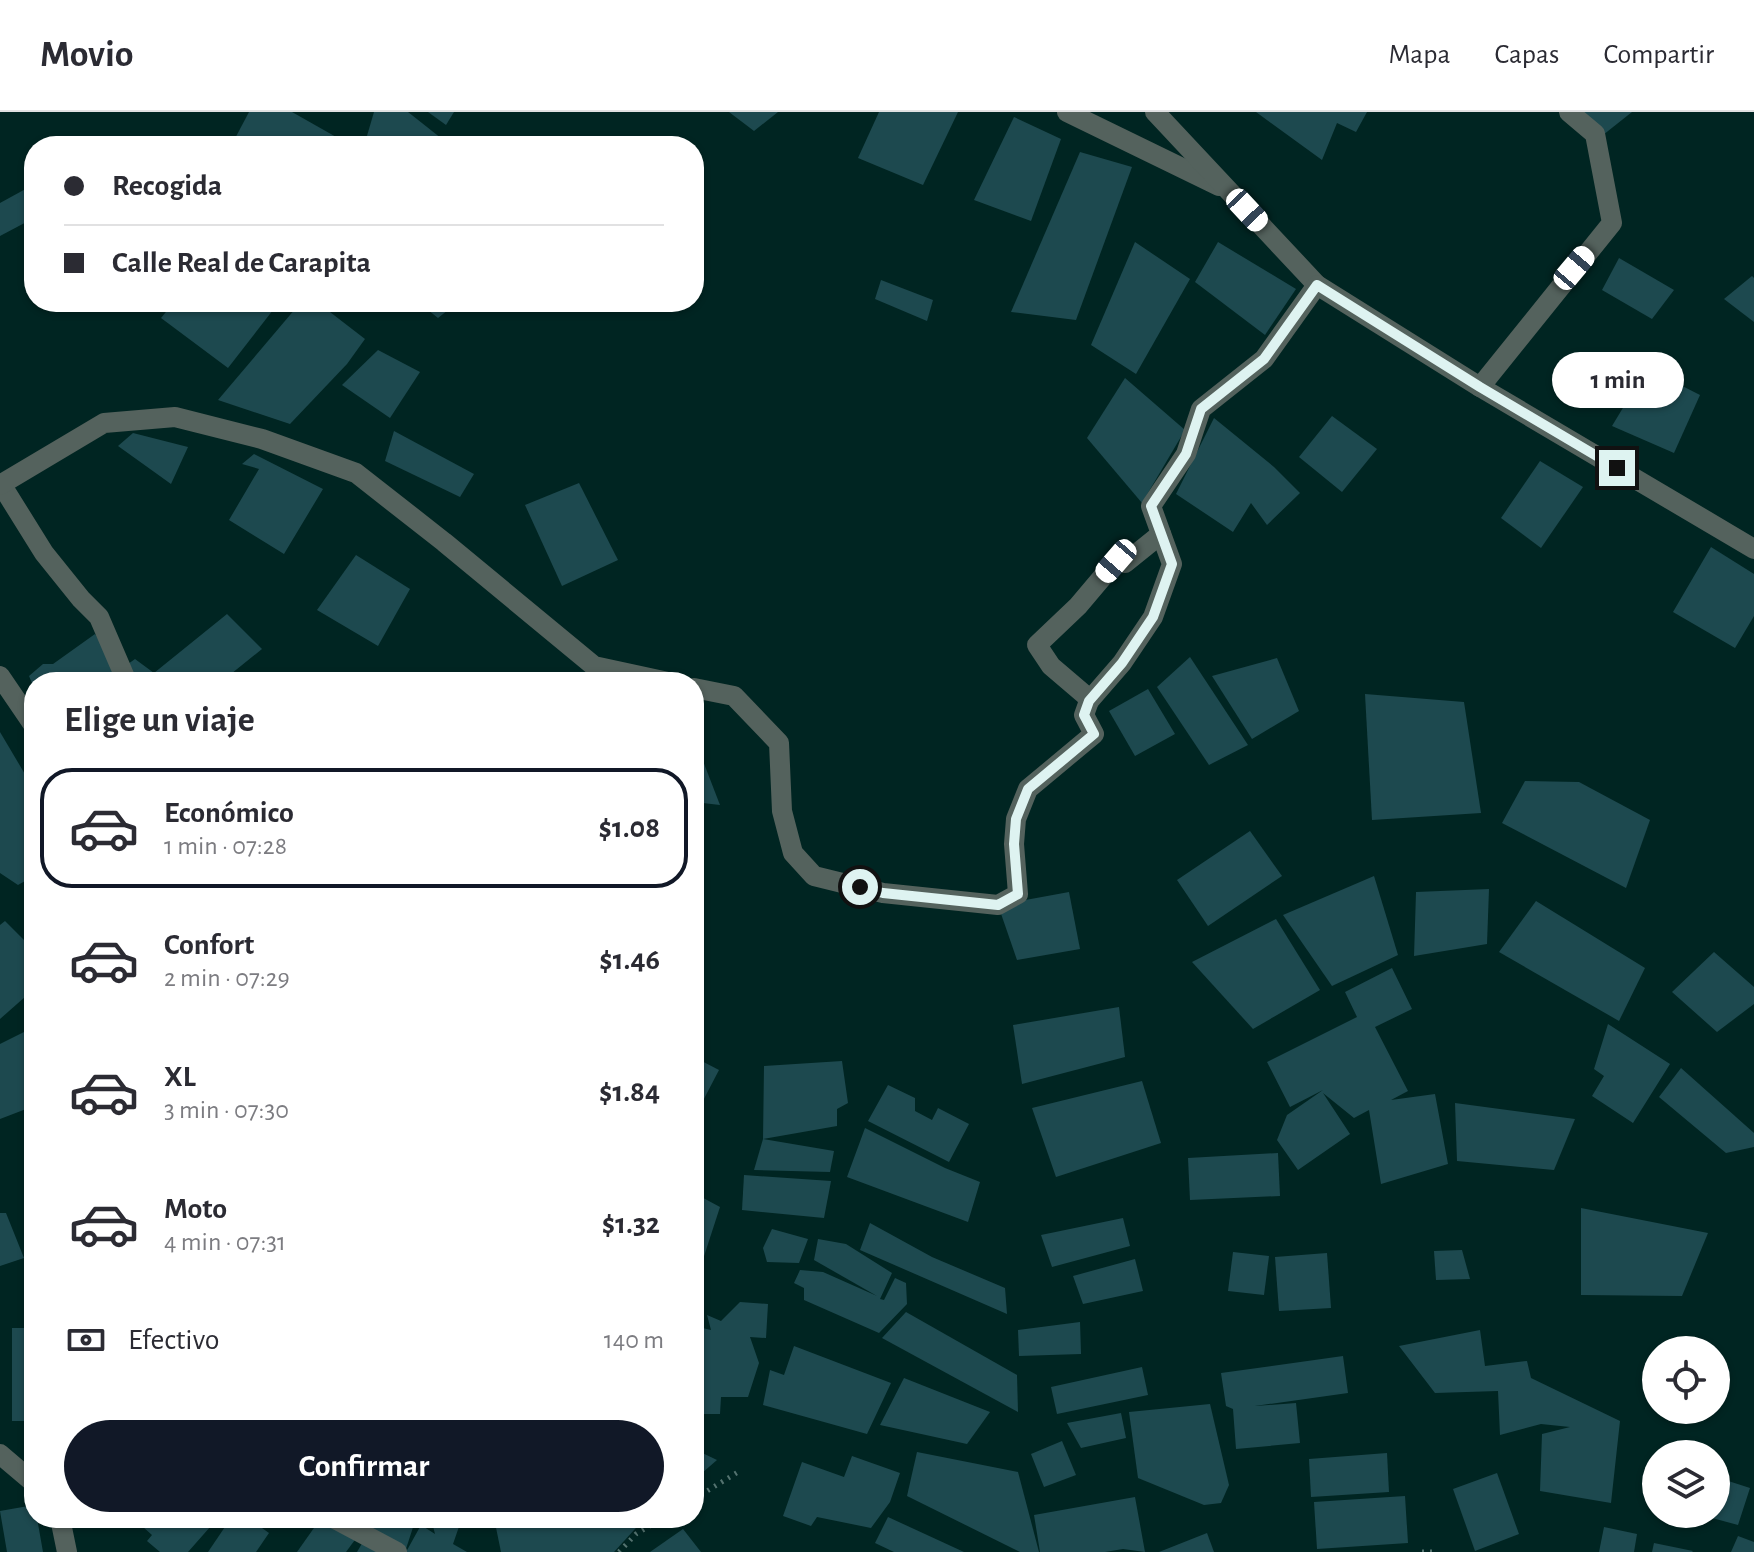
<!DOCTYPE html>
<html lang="es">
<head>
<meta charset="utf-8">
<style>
	:root { --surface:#fff; --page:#f2f2f3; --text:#2b2b33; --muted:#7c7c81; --line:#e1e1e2; --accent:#111827 }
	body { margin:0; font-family:"Alegreya Sans",sans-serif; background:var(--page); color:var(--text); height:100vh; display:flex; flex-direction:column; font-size:30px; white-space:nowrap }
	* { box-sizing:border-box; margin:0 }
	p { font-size:26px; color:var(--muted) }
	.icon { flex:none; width:44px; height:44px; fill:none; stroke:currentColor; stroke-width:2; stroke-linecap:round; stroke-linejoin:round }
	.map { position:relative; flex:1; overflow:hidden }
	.details { position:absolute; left:24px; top:560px; width:680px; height:856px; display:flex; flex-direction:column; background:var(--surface); border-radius:32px; box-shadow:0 2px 6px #0004 }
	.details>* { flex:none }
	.top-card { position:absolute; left:24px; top:24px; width:680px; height:176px; border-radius:32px; box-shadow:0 2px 6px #0004; display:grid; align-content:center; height:176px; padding:0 40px; background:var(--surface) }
	.controls { position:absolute; left:1642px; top:1224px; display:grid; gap:16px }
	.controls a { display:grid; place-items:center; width:88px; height:88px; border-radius:50%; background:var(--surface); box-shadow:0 2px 6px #0004; font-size:40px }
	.end { position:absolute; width:36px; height:36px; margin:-18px; border:10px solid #def3f1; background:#111; box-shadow:0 0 0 4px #111 }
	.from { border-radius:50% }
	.bubble { position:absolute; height:56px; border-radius:28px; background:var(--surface); box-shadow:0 2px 6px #0004; font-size:26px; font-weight:700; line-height:56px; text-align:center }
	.car { position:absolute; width:24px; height:48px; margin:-24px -12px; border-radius:10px; box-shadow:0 0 6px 2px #0007; background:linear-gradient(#fff 24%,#345 0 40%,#fff 0 76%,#345 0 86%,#fff 0) }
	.top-card b { display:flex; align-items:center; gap:28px; height:76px; font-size:30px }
	.top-card b+b { border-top:2px solid var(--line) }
	.top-card i { width:20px; height:20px; background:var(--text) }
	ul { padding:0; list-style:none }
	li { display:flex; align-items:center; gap:24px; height:120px; margin:0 16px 12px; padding:0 24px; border:4px solid transparent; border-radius:32px }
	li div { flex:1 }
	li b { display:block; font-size:30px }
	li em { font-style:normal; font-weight:700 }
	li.selected { border-color:var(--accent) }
	li>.icon { width:72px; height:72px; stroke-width:1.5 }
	h2 { padding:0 40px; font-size:36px; line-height:96px }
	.pay { display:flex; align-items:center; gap:20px; height:88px; padding:0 40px; font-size:30px }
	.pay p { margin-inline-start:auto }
	.cta { display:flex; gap:16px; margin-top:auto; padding:16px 40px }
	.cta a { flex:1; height:92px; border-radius:48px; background:var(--accent); color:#fff; font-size:32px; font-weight:700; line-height:92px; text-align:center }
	header { display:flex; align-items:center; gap:48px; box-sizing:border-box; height:112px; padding:0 40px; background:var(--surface); border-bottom:2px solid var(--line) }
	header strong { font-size:38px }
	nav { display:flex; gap:44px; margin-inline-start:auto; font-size:28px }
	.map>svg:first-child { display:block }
	.building { fill:#1d494f }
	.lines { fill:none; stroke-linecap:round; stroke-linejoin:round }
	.path { stroke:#547370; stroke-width:5; stroke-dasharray:2 6; stroke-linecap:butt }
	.minor { stroke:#54625d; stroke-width:20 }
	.route { stroke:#def3f1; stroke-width:10 }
</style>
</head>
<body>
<header>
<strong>Movio</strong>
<nav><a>Mapa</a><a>Capas</a><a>Compartir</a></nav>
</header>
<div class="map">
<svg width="1754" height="1440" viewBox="0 0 1754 1440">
	<rect width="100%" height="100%" fill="#002522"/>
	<g class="building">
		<polygon points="249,0 292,0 345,30 343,34 231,34"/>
		<polygon points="374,0 408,0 451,34 364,34"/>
		<polygon points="428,0 454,0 446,13"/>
		<polygon points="729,0 778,0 754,19"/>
		<polygon points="879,0 958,0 923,73 858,46"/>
		<polygon points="1256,0 1367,0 1356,20 1337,11 1322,48"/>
		<polygon points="1577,0 1632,0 1603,23"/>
		<polygon points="1014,5 1061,27 1031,109 974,88"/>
		<polygon points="1080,40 1132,55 1076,208 1011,200"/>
		<polygon points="31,74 34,106 0,124 0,91"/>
		<polygon points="1135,130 1190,167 1136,262 1091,233"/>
		<polygon points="1218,130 1296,177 1265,223 1195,170"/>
		<polygon points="1619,146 1674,178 1652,207 1602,178"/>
		<polygon points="1752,164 1754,166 1754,210 1724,187"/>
		<polygon points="881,168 933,188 927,209 875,187"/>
		<polygon points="174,190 263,190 273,198 228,256 161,206"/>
		<polygon points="301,190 317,190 365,227 347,252 290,312 218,288"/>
		<polygon points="418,190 458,190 438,206"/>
		<polygon points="378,238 420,260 390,306 342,273"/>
		<polygon points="1647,256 1700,283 1674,341 1612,314"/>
		<polygon points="1125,266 1185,318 1142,391 1087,326"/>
		<polygon points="1332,304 1377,337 1342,380 1299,345"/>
		<polygon points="1214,306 1274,355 1300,381 1267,413 1251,391 1233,420 1176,382"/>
		<polygon points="394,319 474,362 460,385 385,349"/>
		<polygon points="133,321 188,335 171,372 118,334"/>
		<polygon points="254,342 323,377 284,442 229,408 259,357 242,352"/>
		<polygon points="1540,349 1583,375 1541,436 1501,406"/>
		<polygon points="579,371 618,448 562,474 525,393"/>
		<polygon points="1711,435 1754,462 1754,504 1735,536 1673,500"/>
		<polygon points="356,443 410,477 378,534 317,498"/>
		<polygon points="227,502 262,537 221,570 132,570 121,557 102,570 34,570 34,576 29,564 43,552 53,552 95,522 121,557 135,547 154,561"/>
		<polygon points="1190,545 1248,633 1209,653 1157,575"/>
		<polygon points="1277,546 1299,599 1252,627 1212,564"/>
		<polygon points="1148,577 1175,622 1135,644 1109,599"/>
		<polygon points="1365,582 1464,590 1481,701 1372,708"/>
		<polygon points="0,620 32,674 34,764 18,773 0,761"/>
		<polygon points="694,634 698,636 720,693 694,690"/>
		<polygon points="1525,669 1579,670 1650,708 1626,776 1502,711"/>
		<polygon points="1250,719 1282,764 1208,814 1177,768"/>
		<polygon points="1374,764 1398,843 1332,874 1283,803"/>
		<polygon points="1489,777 1487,832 1414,844 1416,780"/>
		<polygon points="1069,780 1080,837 1017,848 998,793"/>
		<polygon points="1536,789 1645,856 1619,909 1499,840"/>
		<polygon points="1276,807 1320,878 1253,917 1192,850"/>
		<polygon points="5,809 34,838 34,877 0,907 0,813"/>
		<polygon points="1714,840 1754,875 1754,892 1717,920 1672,880"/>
		<polygon points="1392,856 1412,897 1375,915 1408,979 1391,988 1435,982 1448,1052 1381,1072 1369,998 1354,1006 1323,981 1350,1022 1298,1058 1277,1028 1287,1003 1323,978 1290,995 1267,950 1357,905 1345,880"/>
		<polygon points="1119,895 1125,945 1022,972 1013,913"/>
		<polygon points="1608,912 1670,952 1633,1011 1592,984 1604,964 1594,957"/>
		<polygon points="34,915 34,994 0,1007 0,932"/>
		<polygon points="694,945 719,958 694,1006"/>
		<polygon points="842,949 848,991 837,997 837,1014 763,1027 764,954"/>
		<polygon points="1681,956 1754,1021 1754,1035 1726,1041 1659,985"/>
		<polygon points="1142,969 1161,1031 1056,1065 1032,996"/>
		<polygon points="888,973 915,986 915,999 932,1008 938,996 969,1012 949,1050 868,1009"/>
		<polygon points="1455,991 1575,1007 1554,1058 1457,1049"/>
		<polygon points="865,1016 945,1056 980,1070 968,1110 847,1065"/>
		<polygon points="763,1027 834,1039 830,1060 754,1058"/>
		<polygon points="1278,1041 1280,1084 1190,1088 1188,1046"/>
		<polygon points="744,1063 831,1069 824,1106 742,1098"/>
		<polygon points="694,1081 720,1095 695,1172 694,1172"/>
		<polygon points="1581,1096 1708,1121 1682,1184 1581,1183"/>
		<polygon points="0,1101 6,1101 24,1146 0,1154"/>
		<polygon points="1123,1106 1130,1134 1052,1155 1041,1123"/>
		<polygon points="870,1111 932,1145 1005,1176 1007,1202 860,1138"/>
		<polygon points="772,1117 808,1127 799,1151 767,1150 763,1136"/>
		<polygon points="818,1127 846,1132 892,1161 880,1187 884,1188 895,1166 906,1171 907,1192 879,1221 804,1188 804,1176 794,1171 800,1158 823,1160 877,1184 814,1148"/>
		<polygon points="1462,1138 1470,1167 1436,1168 1434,1139"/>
		<polygon points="1233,1140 1269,1144 1264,1183 1228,1179"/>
		<polygon points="1327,1141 1331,1196 1279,1199 1275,1145"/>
		<polygon points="1135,1147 1143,1179 1083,1192 1073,1164"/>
		<polygon points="740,1190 768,1192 766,1226 750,1225 759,1251 748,1285 721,1285 720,1302 694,1302 694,1214 711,1218 707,1203 721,1209"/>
		<polygon points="906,1200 1017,1263 1018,1300 882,1226"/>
		<polygon points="1080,1210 1081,1242 1019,1244 1018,1218"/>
		<rect x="12" y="1216" width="22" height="93"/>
		<polygon points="1480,1218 1485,1254 1527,1249 1531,1266 1620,1309 1611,1391 1540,1379 1542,1322 1570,1315 1541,1312 1500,1323 1498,1279 1435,1281 1399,1234"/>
		<polygon points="794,1234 891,1271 867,1322 763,1293 770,1258 784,1263"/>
		<polygon points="1343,1244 1348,1281 1255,1294 1296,1291 1300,1331 1236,1337 1233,1297 1226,1294 1221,1261"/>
		<polygon points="1142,1255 1148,1283 1057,1302 1051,1275"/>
		<polygon points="904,1266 990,1300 967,1332 880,1313"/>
		<polygon points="1210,1292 1229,1373 1221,1391 1204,1393 1138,1366 1129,1300"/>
		<polygon points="1121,1301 1126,1326 1081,1336 1067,1311"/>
		<polygon points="1062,1329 1076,1363 1044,1375 1031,1342"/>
		<polygon points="694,1337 717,1348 694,1368"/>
		<polygon points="917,1340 1018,1360 1039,1440 1020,1440 907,1384"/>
		<polygon points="1387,1341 1389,1380 1311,1385 1309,1347"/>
		<polygon points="852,1344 900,1361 890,1390 871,1416 817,1405 811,1414 783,1404 802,1350 844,1365"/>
		<polygon points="1497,1361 1519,1422 1475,1439 1453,1377"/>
		<polygon points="1716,1365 1750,1376 1738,1413 1701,1403 1716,1402"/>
		<polygon points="1405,1384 1408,1431 1317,1437 1314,1390"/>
		<polygon points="1135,1385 1145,1440 1123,1437 1105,1440 1040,1440 1034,1403"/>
		<polygon points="34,1393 34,1406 37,1406 43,1440 7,1440 0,1399"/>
		<polygon points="888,1405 964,1440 894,1440 875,1431"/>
		<polygon points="133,1406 218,1406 188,1440 160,1440 147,1429 152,1423"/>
		<polygon points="231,1406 248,1406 269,1421 256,1440 208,1440"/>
		<polygon points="321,1406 371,1406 346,1440 297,1440"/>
		<polygon points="377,1406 416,1406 405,1440 357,1440"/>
		<polygon points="431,1406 462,1406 453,1432 467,1440 406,1440 421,1413 435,1422"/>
		<polygon points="494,1406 645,1406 614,1440 501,1440"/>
		<polygon points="1604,1415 1637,1422 1634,1440 1599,1440"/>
		<polygon points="683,1417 701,1440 650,1440"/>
		<polygon points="1207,1421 1214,1440 1159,1440"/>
		<polygon points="1738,1424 1754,1430 1754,1440 1731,1440"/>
		<polygon points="1654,1431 1693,1439 1692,1440 1652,1440"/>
	</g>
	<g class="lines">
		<g class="path">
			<polyline points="694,1387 738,1360"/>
			<polyline points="619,1440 636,1422 663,1406"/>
			<polyline points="1422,1440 1435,1440"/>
		</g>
		<g class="minor">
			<polyline points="1067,0 1219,74"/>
			<polyline points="1155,0 1317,173 1480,275 1754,437"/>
			<polyline points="1480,275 1612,111 1595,22 1569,0"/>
			<polyline points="1,372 44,441 81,487 99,505 127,570"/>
			<polyline points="0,373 104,311 175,305 262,327 356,361 444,430 594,554 668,570"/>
			<polyline points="0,564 34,614"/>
			<polyline points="694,576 734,584 779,631 782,699 793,741 814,764 883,781 998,793 1018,782 1014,732 1016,707 1028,677 1094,622 1084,603 1089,589 1122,551 1153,505 1172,452 1151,394 1186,342 1201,297 1264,247 1317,173"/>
			<polyline points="1089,589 1085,583 1051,554 1037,533 1078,494 1116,449 1125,451 1161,422"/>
			<polyline points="0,1342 34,1371"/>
			<polyline points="60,1406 67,1440"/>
			<polyline points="333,1406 397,1440"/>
		</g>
	</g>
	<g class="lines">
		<polyline class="route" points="860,775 883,781 998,793 1018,782 1014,732 1016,707 1028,677 1094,622 1084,603 1089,589 1122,551 1153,505 1172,452 1151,394 1186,342 1201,297 1264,247 1317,173 1480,275 1617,356"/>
	</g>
</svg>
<div class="controls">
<a><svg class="icon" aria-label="locate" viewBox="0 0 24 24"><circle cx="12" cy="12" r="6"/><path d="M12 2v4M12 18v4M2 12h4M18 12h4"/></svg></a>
<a><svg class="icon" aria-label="layers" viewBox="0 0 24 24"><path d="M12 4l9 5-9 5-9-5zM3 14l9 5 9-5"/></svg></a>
</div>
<i class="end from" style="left:860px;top:775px"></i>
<i class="end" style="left:1617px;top:356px"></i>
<div class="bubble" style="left:1552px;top:240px;width:132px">1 min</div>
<i class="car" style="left:1247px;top:98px;rotate:137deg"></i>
<i class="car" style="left:1574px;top:156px;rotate:40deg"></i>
<i class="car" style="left:1116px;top:449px;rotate:221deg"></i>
<div class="top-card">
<b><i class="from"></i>Recogida</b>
<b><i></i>Calle Real de Carapita</b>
</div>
<section class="details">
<h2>Elige un viaje</h2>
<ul>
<li class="selected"><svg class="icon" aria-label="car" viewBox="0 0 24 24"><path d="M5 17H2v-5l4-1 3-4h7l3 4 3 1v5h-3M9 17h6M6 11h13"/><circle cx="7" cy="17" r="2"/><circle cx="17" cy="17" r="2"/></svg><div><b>Económico</b><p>1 min · 07:28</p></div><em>$1.08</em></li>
<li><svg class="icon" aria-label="car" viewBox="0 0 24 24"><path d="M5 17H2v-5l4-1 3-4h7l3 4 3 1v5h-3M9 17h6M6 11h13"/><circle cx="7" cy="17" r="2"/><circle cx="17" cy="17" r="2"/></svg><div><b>Confort</b><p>2 min · 07:29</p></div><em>$1.46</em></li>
<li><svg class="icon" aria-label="car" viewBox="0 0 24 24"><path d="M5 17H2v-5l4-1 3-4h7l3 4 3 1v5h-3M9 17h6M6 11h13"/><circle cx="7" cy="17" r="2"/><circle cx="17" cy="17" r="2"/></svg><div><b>XL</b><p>3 min · 07:30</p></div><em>$1.84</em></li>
<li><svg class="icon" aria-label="car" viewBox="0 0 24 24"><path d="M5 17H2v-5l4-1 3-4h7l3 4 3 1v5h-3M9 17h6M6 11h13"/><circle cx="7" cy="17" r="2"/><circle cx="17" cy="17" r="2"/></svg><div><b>Moto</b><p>4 min · 07:31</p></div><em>$1.32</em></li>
</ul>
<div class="pay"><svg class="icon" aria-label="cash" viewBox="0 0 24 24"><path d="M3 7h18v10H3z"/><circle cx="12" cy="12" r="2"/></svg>Efectivo<p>140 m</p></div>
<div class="cta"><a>Confirmar</a></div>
</section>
</div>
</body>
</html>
